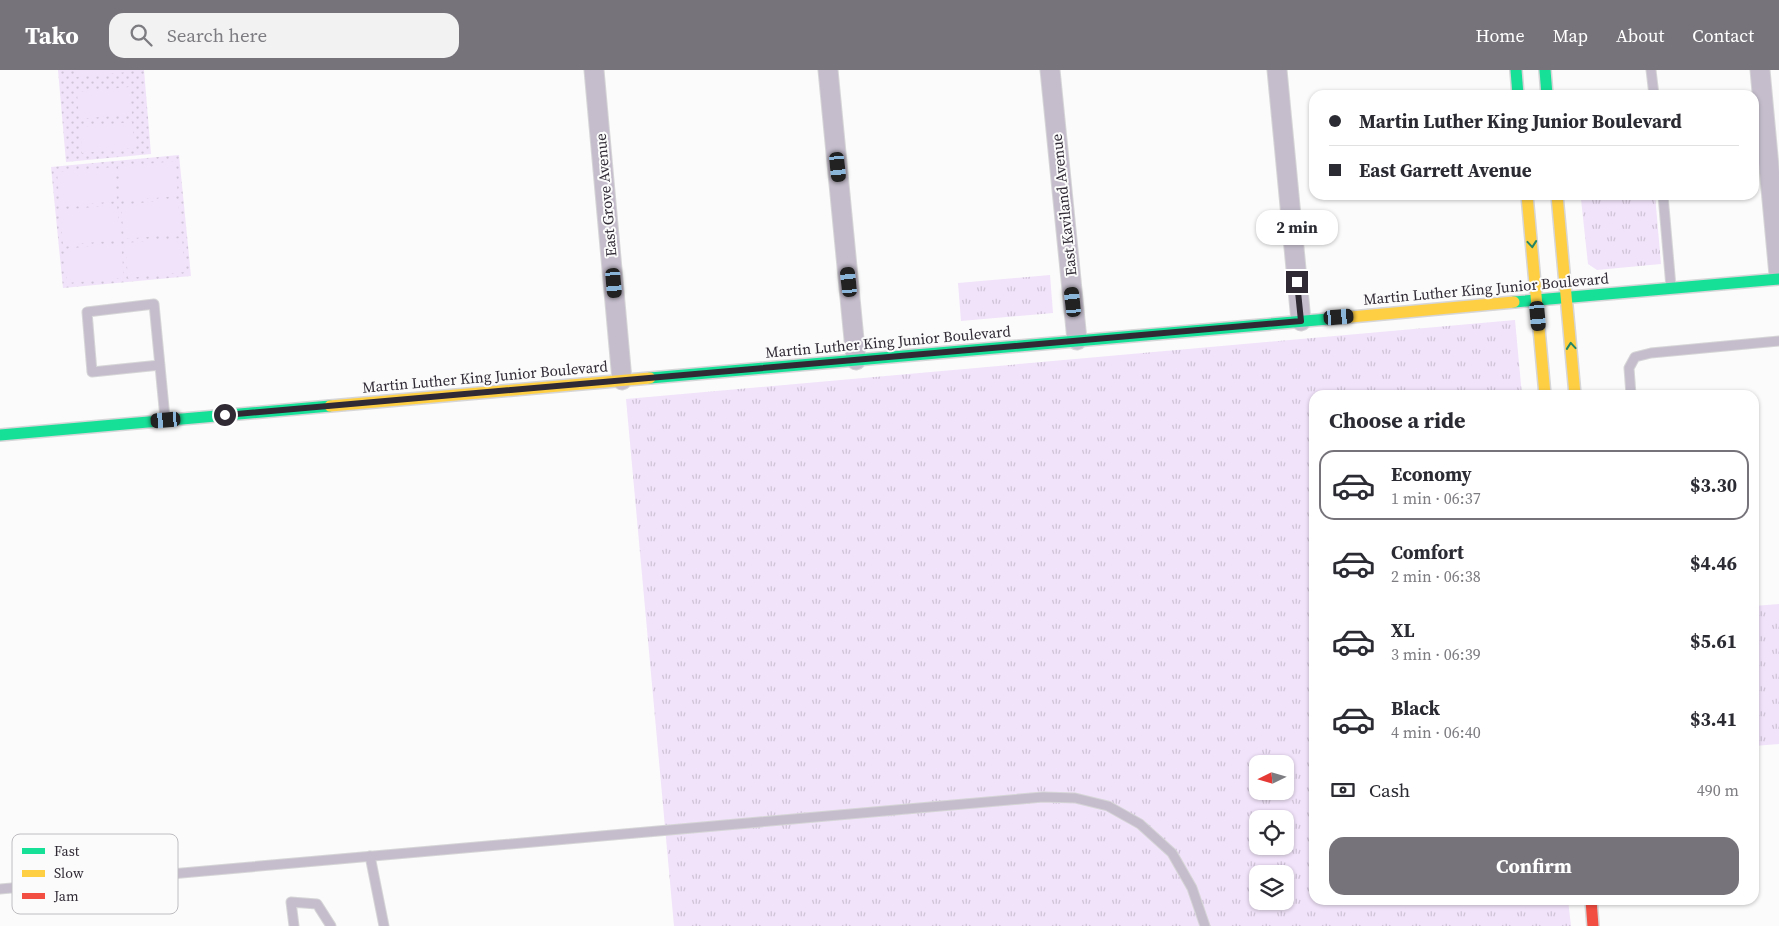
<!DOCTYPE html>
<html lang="en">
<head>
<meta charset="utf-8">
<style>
	:root { --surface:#fff; --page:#f2f2f3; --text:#2b2b33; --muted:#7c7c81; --line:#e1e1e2; --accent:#77737a }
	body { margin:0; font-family:"Source Serif 4",serif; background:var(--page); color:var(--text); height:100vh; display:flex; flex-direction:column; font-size:19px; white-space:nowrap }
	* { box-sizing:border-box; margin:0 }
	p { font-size:16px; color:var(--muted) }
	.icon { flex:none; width:28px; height:28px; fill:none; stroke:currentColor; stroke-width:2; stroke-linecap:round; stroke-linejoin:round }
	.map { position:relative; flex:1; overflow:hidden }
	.sheet { position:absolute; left:1309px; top:320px; width:450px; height:515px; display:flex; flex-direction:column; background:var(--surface); border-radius:15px; box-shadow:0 1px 4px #0004 }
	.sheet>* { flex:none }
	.top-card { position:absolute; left:1309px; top:20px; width:450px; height:110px; border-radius:15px; box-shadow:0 1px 4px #0004; display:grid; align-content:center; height:110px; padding:0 20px; background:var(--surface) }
	.needle { width:32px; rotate:265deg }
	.tools { position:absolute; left:1249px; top:685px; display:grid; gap:10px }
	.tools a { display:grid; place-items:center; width:45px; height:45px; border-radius:10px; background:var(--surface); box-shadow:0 1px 4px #0004; font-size:25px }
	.end { position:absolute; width:22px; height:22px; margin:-11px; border:6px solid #302a35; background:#fff; box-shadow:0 0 0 2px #fff }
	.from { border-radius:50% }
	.bubble { position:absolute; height:35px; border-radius:15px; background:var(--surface); box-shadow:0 1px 4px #0004; font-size:16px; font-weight:700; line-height:35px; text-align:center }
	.car { position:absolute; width:15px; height:30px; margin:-15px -8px; border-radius:6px; box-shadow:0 0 4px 1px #0007; background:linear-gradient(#222 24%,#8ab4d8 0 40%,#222 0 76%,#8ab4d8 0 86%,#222 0) }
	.top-card b { display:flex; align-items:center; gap:18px; height:48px; font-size:19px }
	.top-card b+b { border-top:1px solid var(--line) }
	.top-card i { width:12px; height:12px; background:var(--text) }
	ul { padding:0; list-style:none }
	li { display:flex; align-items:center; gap:15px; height:70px; margin:0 10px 8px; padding:0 10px; border:2px solid transparent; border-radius:15px }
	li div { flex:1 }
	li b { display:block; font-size:19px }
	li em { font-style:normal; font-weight:700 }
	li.selected { border-color:var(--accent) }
	li>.icon { width:45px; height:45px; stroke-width:1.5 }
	h2 { padding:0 20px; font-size:22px; line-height:60px }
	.pay { display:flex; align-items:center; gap:12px; height:55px; padding:0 20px; font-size:19px }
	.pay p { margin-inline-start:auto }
	.primary-button { display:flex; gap:10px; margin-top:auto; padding:10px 20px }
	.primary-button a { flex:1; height:58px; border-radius:15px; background:var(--accent); color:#fff; font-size:20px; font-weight:700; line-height:58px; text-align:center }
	header { display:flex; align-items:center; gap:30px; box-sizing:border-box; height:70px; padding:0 25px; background:var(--accent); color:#fff }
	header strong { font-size:24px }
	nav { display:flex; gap:28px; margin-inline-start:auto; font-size:18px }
	.search { width:350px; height:45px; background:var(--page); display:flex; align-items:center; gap:12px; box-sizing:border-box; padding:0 18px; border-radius:15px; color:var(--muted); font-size:19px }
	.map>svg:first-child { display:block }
	.grass { fill:url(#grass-tufts); fill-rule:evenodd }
	.park { fill:url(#park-dots) }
	.garden { fill:#f1e3fa }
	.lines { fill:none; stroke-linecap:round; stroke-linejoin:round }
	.lane-casing { stroke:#d6d5d7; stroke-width:11 }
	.street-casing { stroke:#d6d5d7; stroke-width:21 }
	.fast-casing { stroke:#d6d5d7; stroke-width:14 }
	.slow-casing { stroke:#d6d5d7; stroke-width:14 }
	.jam-casing { stroke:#d6d5d7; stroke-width:14 }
	.lane { stroke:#c5bdcc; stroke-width:9 }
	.street { stroke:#c5bdcc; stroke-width:19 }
	.fast { stroke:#16e098; stroke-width:11 }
	.slow { stroke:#ffcf43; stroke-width:11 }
	.jam { stroke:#f24e42; stroke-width:11 }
	.oneway { stroke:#238566 }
	.route { stroke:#302a35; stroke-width:6 }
	.labels { text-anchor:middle; stroke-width:4; stroke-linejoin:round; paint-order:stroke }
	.street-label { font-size:15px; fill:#302a35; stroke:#fbfbfb }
	.key { fill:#fbfbfb; stroke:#bebcc0; stroke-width:1 }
	.key-label { font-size:14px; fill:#302a35 }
</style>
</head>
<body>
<header>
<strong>Tako</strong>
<div class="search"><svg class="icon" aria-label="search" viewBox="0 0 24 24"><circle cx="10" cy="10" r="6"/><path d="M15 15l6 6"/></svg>Search here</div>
<nav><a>Home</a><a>Map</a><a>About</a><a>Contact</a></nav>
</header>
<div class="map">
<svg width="1779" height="856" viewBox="0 0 1779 856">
	<defs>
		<pattern id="grass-tufts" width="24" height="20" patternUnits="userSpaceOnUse" patternTransform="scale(1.25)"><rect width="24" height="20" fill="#f1e3fa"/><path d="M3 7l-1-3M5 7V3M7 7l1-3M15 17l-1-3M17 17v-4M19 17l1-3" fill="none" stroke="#cfc3d7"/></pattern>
		<pattern id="park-dots" width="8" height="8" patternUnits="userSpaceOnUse" patternTransform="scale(1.25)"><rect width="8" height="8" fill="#f1e3fa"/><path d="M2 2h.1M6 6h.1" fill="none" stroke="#cfc3d7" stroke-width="1.8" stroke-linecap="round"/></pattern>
	</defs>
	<rect width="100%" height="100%" fill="#fbfbfb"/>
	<g class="grass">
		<polygon points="1621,125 1655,125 1661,194 1597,200 1588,194 1581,129"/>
		<polygon points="1050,205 1053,243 961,251 958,213"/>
		<path d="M1515 250 1522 325H1314V830H1568L1571 856H674L626 329ZM1258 694H1285V721H1258ZM1258 749H1285V776H1258ZM1258 804H1285V831H1258Z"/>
		<polygon points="1779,534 1779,674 1754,676 1754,536"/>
	</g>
	<g class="park">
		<polygon points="58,0 144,0 151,84 66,92"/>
		<polygon points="179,85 191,206 63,218 51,97"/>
	</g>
	<g class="garden">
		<polygon points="74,0 128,0 128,2 75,7"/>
		<polygon points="129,17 132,44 79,49 77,22"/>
		<polygon points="132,52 135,78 82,83 80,57"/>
		<polygon points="175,91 178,126 121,131 118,97"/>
		<polygon points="114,97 117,131 60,137 57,102"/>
		<polygon points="178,129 181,164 124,169 121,135"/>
		<polygon points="117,135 121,170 63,175 60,140"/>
		<polygon points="182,168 185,202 128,208 125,173"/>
		<polygon points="121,173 124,208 67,213 64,179"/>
	</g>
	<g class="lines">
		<g class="lane-casing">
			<g id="lane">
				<polyline points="1651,0 1654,25"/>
				<polyline points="1663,125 1671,217"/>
				<polyline points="160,295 92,302 87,242 154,234 165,348"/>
				<polyline points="1631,325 1629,298 1635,287 1651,283 1779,271"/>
				<polyline points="370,786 384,856"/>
				<polyline points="0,819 1043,727 1075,728 1108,736 1140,754 1172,783 1192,818 1205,856"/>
				<polyline points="294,856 291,832 317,834 331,856"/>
			</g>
		</g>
		<g class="street-casing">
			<g id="street">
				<polyline points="594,0 622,310"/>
				<polyline points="828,0 856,290"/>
				<polyline points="1050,0 1077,270"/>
				<polyline points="1277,0 1301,251"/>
				<polyline points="1760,0 1779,205"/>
			</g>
		</g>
		<g class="fast-casing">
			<g id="fast">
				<polyline points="1516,0 1518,25"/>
				<polyline points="1545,0 1547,25"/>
				<polyline points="1514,232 1779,209"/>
				<polyline points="650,308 1340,248"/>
				<polyline points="0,365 330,336"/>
			</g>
		</g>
		<g class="slow-casing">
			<g id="slow">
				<polyline points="1527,125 1545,325"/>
				<polyline points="1557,125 1575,325"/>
				<polyline points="1340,248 1514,232"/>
				<polyline points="330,336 650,308"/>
			</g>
		</g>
		<g class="jam-casing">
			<polyline id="jam" points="1591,830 1593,856"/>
		</g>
		<use href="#lane" class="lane"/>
		<use href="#street" class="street"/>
		<use href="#fast" class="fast"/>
		<use href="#slow" class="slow"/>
		<use href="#jam" class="jam"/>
	</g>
	<defs><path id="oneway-chevron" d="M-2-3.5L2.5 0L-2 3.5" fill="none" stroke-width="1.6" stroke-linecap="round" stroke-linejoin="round" transform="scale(1.25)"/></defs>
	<g class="oneway">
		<use href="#oneway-chevron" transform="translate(1532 174) rotate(85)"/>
		<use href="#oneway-chevron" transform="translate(1571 276) rotate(-95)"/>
	</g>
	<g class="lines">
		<polyline class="route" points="225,345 1301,251 1297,212"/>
	</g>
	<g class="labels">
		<g class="street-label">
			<text transform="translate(606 125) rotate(-95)" y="5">East Grove Avenue</text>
			<text transform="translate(1064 135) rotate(-96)" y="5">East Kaviland Avenue</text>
			<text transform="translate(1486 219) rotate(-5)" y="5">Martin Luther King Junior Boulevard</text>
			<text transform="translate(888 272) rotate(-5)" y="5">Martin Luther King Junior Boulevard</text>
			<text transform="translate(485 307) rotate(-5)" y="5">Martin Luther King Junior Boulevard</text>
		</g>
	</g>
	<rect x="12" y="764" width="166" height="80" rx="8" class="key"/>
	<rect x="22" y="778" width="23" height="6" fill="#16e098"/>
	<rect x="22" y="800" width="23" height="7" fill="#ffcf43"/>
	<rect x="22" y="823" width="23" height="6" fill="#f24e42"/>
	<g class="key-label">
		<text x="54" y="786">Fast</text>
		<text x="54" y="808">Slow</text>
		<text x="54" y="831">Jam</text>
	</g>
</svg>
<div class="tools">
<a><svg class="needle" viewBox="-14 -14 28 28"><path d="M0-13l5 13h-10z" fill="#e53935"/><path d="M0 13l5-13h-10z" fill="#7c7c81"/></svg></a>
<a><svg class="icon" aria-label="locate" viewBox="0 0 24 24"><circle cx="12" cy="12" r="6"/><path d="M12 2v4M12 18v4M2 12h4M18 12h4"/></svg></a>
<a><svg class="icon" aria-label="layers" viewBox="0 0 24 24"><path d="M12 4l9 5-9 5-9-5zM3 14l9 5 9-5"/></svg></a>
</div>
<i class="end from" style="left:225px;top:345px"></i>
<i class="end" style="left:1297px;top:212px"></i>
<div class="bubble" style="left:1256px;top:140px;width:82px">2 min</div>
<i class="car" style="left:838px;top:97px;rotate:174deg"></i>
<i class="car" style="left:849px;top:212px;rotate:354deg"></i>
<i class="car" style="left:614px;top:213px;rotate:175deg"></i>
<i class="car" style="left:1073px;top:232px;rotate:354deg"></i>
<i class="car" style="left:1538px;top:246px;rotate:175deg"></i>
<i class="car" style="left:1339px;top:247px;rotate:85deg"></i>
<i class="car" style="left:166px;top:350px;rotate:265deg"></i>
<div class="top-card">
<b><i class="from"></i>Martin Luther King Junior Boulevard</b>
<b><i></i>East Garrett Avenue</b>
</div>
<section class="sheet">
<h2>Choose a ride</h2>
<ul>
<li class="selected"><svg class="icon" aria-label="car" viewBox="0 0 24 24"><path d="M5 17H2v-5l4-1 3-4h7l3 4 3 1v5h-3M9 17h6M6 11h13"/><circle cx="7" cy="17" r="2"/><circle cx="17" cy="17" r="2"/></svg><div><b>Economy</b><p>1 min · 06:37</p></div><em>$3.30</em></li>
<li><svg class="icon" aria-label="car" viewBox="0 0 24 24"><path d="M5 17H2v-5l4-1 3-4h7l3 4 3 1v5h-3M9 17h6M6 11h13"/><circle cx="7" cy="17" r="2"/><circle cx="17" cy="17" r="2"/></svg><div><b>Comfort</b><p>2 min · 06:38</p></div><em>$4.46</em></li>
<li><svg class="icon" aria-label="car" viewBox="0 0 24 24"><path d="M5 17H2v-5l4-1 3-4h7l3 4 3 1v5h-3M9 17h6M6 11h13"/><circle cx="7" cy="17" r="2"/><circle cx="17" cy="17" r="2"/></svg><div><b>XL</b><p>3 min · 06:39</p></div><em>$5.61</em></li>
<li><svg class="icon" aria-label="car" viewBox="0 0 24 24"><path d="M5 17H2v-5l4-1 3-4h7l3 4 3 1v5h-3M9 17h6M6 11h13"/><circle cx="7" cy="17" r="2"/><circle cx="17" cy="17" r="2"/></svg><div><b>Black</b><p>4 min · 06:40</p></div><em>$3.41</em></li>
</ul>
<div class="pay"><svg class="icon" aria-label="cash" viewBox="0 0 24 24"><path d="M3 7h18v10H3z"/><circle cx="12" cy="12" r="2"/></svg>Cash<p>490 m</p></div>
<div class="primary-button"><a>Confirm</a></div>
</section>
</div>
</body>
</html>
